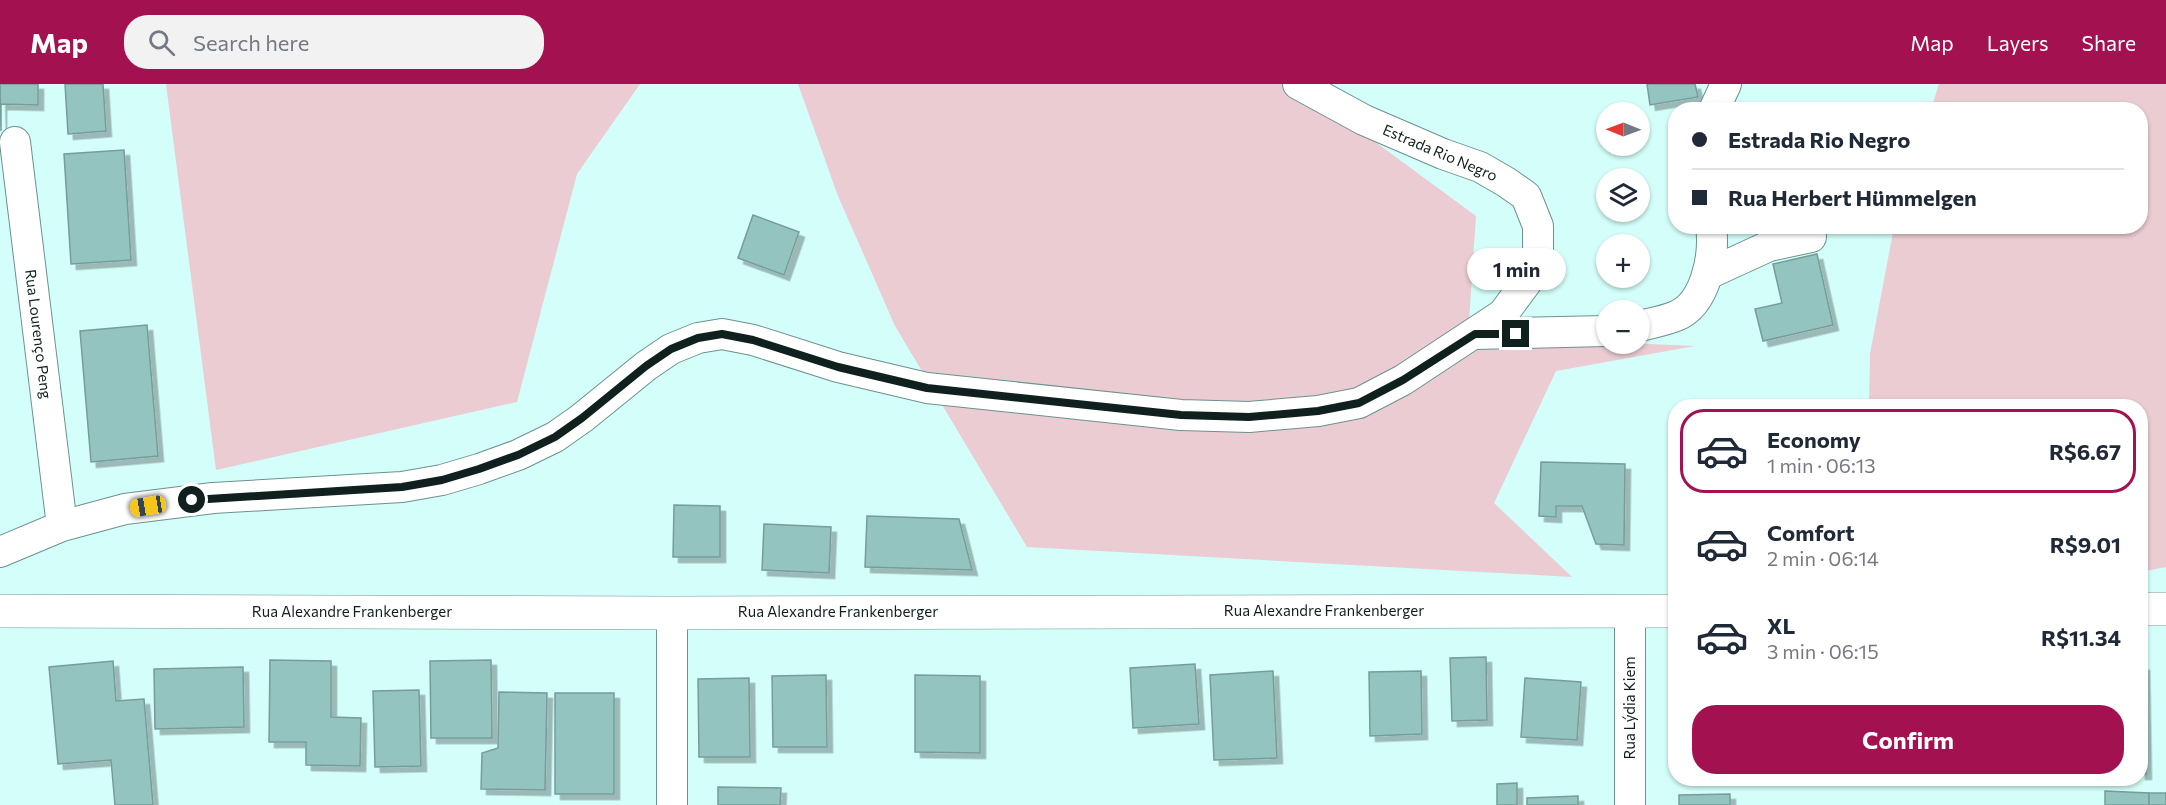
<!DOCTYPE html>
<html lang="en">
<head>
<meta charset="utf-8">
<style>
	:root { --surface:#fff; --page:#f2f2f3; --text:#1f2937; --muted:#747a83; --line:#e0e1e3; --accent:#a41151 }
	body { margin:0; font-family:Commissioner,sans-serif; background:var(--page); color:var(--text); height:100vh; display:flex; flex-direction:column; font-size:22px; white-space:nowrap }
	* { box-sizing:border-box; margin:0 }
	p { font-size:20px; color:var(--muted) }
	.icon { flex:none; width:33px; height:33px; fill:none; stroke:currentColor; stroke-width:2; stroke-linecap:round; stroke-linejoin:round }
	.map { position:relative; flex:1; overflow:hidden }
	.details { position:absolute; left:1668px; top:315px; width:480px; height:387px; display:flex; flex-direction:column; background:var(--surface); border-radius:24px; box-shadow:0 2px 4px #0004 }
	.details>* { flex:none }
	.top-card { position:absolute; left:1668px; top:18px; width:480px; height:132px; border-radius:24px; box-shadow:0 2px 4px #0004; display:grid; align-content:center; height:132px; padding:0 24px; background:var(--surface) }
	.needle { width:39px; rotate:271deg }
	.tools { position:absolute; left:1596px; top:18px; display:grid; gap:12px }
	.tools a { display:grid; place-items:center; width:54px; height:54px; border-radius:50%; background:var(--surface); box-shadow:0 2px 4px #0004; font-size:30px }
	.end { position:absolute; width:27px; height:27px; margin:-14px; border:8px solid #10201e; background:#fff; box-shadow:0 0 0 3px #fff }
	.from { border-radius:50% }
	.bubble { position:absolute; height:42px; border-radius:21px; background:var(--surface); box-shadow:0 2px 4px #0004; font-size:20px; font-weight:700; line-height:42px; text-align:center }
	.car { position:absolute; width:18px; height:36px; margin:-18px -9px; border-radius:8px; box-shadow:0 0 4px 2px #0007; background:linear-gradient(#f5c518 24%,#345 0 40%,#f5c518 0 76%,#345 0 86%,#f5c518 0) }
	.top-card b { display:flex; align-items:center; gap:21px; height:57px; font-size:22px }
	.top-card b+b { border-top:2px solid var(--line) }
	.top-card i { width:15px; height:15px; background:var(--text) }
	ul { padding:10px 0 0; list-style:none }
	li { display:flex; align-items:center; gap:18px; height:84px; margin:0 12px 9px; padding:0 12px; border:3px solid transparent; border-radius:24px }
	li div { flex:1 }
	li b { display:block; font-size:22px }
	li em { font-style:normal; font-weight:700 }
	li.selected { border-color:var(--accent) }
	li>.icon { width:54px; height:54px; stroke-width:1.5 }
	.primary-button { display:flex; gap:12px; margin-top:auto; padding:12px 24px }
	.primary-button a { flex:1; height:69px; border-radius:24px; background:var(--accent); color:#fff; font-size:24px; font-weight:700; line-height:69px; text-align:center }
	header { display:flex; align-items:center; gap:36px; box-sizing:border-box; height:84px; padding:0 30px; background:var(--accent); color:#fff }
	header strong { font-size:28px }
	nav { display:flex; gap:33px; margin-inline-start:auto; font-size:21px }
	.search { width:420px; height:54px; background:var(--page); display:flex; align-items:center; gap:15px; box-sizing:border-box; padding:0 21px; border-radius:24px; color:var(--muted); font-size:22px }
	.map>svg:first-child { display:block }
	.green { fill:#eaccd2 }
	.building { fill:#94c4c0; stroke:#769d99; stroke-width:1.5; filter:url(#shadow) }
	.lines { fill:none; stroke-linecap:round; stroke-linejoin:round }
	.street-casing { stroke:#6c928e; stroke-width:32 }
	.secondary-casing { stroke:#6c928e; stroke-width:34 }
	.street { stroke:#fff; stroke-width:30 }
	.secondary { stroke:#fff; stroke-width:33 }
	.route { stroke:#10201e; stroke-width:8 }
	.labels { text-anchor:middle; stroke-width:4.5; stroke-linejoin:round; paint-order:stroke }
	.street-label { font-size:15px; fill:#10201e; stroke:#fff }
</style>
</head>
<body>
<header>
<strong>Map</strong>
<div class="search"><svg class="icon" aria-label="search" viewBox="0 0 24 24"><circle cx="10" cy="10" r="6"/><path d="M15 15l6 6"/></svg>Search here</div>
<nav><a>Map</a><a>Layers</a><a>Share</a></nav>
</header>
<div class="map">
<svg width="2166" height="721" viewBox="0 0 2166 721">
	<defs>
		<filter id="shadow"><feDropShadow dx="5.5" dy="5.5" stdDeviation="0" flood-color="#0004"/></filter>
	</defs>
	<rect width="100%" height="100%" fill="#d4fef9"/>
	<g class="green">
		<polygon points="166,0 640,0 577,90 517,318 216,386"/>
		<polygon points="798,0 1285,0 1329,24 1476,132 1468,252 1695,262 1556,287 1494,419 1572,493 1027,463 895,242 838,112"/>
		<polygon points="1939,0 2166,0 2166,483 2141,488 2140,322 1869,322 1870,270 1894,143 2140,142 2140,26 1931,25"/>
	</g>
	<g class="building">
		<polygon points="0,0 38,0 38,21 1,20 1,47"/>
		<polygon points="65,0 103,0 106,47 68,50"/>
		<polygon points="1647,0 1695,0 1698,13 1650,21"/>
		<polygon points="124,66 131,176 71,180 64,70"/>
		<polygon points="753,131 799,148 784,191 738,174"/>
		<polygon points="1817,170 1833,241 1763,257 1755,225 1782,219 1773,180"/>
		<polygon points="147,241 158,372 91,378 80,247"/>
		<polygon points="1541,378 1625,380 1624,461 1596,460 1582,422 1556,422 1556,433 1539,432"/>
		<polygon points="674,421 720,422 720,473 673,473"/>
		<polygon points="867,432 959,435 972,486 865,483"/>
		<polygon points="764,440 831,443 829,489 762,486"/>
		<polygon points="1486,573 1487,636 1452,637 1450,574"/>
		<polygon points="270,576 331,577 331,633 361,634 360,682 306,681 306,658 269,658"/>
		<polygon points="491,576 492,654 431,654 430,577"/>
		<polygon points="113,577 116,617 144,615 153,721 115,721 111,676 58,680 49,583"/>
		<polygon points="1195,580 1199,640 1133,644 1130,584"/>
		<polygon points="2140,581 2144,581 2146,690 2140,690"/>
		<polygon points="243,583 244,643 155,645 154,585"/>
		<polygon points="1273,587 1277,674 1214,676 1210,591"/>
		<polygon points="1421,587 1422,650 1370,652 1369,588"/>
		<polygon points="826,591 827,663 773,663 772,592"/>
		<polygon points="915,591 980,592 980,669 915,668"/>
		<polygon points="749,594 750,673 699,673 698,595"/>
		<polygon points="1525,594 1581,598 1577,656 1521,653"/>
		<polygon points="419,606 421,682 375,683 373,607"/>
		<polygon points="499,608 547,609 545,706 481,705 482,669 498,664"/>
		<rect x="555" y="609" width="59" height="101"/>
		<polygon points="1517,699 1517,721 1497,721 1497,700"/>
		<polygon points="718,703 781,704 780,721 718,721"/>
		<polygon points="2105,707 2149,709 2149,721 2105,721"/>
		<rect x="2149" y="709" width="17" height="12"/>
		<polygon points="1730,710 1730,721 1679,721 1679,711"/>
		<polygon points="1578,712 1578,721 1527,721 1527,714"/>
	</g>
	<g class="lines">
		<g class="street-casing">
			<g id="street">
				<polyline points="1714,26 1726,0"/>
				<polyline points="15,58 62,442"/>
				<polyline points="1708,190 1769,162 1811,153"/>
				<path d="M1640 242C1651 239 1664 237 1676 232 1706 220 1715 171 1711 142"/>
				<polyline points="1475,250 1606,247"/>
				<polyline points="0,468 62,442 125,425 213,414 402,403 442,396 479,385 518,371 555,353 582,334 646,282 671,265 698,254 722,250 753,256 838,283 927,304 1181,331 1249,333 1318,327 1359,319 1403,296 1503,230 1526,199 1538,173 1538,142 1526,112 1506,98 1480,83 1443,70 1364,36 1298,0"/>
				<polyline points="672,529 672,721"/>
				<polyline points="1630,721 1630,527"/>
			</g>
		</g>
		<g class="secondary-casing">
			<g id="secondary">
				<polyline points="2140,525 2166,525"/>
				<polyline points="0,527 672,529 1676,527"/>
			</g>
		</g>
		<use href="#street" class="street"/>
		<use href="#secondary" class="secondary"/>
	</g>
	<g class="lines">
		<polyline class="route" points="192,416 402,403 442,396 479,385 518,371 555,353 582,334 646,282 671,265 698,254 722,250 753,256 838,283 927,304 1181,331 1249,333 1318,327 1359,319 1403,296 1475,250 1516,250"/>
	</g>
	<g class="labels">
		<g class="street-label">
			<text transform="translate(1440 69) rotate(23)" y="5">Estrada Rio Negro</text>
			<text transform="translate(38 250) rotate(83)" y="5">Rua Lourenço Peng</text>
			<text x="1324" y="532">Rua Alexandre Frankenberger</text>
			<text x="352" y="533">Rua Alexandre Frankenberger</text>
			<text x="838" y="533">Rua Alexandre Frankenberger</text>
			<text transform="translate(1630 624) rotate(-90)" y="5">Rua Lýdia Kiem</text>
		</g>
	</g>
</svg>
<div class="tools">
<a><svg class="needle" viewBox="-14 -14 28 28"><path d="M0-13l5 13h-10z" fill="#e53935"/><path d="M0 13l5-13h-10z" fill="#747a83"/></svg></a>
<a><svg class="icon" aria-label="layers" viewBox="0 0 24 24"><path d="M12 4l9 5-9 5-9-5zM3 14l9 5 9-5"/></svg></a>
<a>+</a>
<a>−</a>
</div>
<i class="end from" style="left:192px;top:416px"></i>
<i class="end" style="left:1516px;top:250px"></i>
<div class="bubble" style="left:1467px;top:164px;width:99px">1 min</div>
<i class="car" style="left:148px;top:422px;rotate:261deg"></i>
<div class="top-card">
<b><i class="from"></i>Estrada Rio Negro</b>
<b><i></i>Rua Herbert Hümmelgen</b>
</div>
<section class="details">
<ul>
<li class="selected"><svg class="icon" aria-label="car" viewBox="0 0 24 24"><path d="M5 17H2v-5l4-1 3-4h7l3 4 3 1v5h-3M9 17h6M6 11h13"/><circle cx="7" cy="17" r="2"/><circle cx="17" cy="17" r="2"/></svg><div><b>Economy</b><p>1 min · 06:13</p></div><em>R$6.67</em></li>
<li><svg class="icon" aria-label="car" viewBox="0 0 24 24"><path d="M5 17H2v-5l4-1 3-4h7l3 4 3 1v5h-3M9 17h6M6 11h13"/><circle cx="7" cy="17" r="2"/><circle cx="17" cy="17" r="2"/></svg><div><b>Comfort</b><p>2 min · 06:14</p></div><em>R$9.01</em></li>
<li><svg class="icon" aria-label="car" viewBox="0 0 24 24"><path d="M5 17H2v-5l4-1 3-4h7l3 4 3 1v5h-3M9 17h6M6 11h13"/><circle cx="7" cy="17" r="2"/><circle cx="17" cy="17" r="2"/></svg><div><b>XL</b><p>3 min · 06:15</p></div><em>R$11.34</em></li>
</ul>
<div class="primary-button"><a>Confirm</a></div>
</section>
</div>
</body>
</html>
